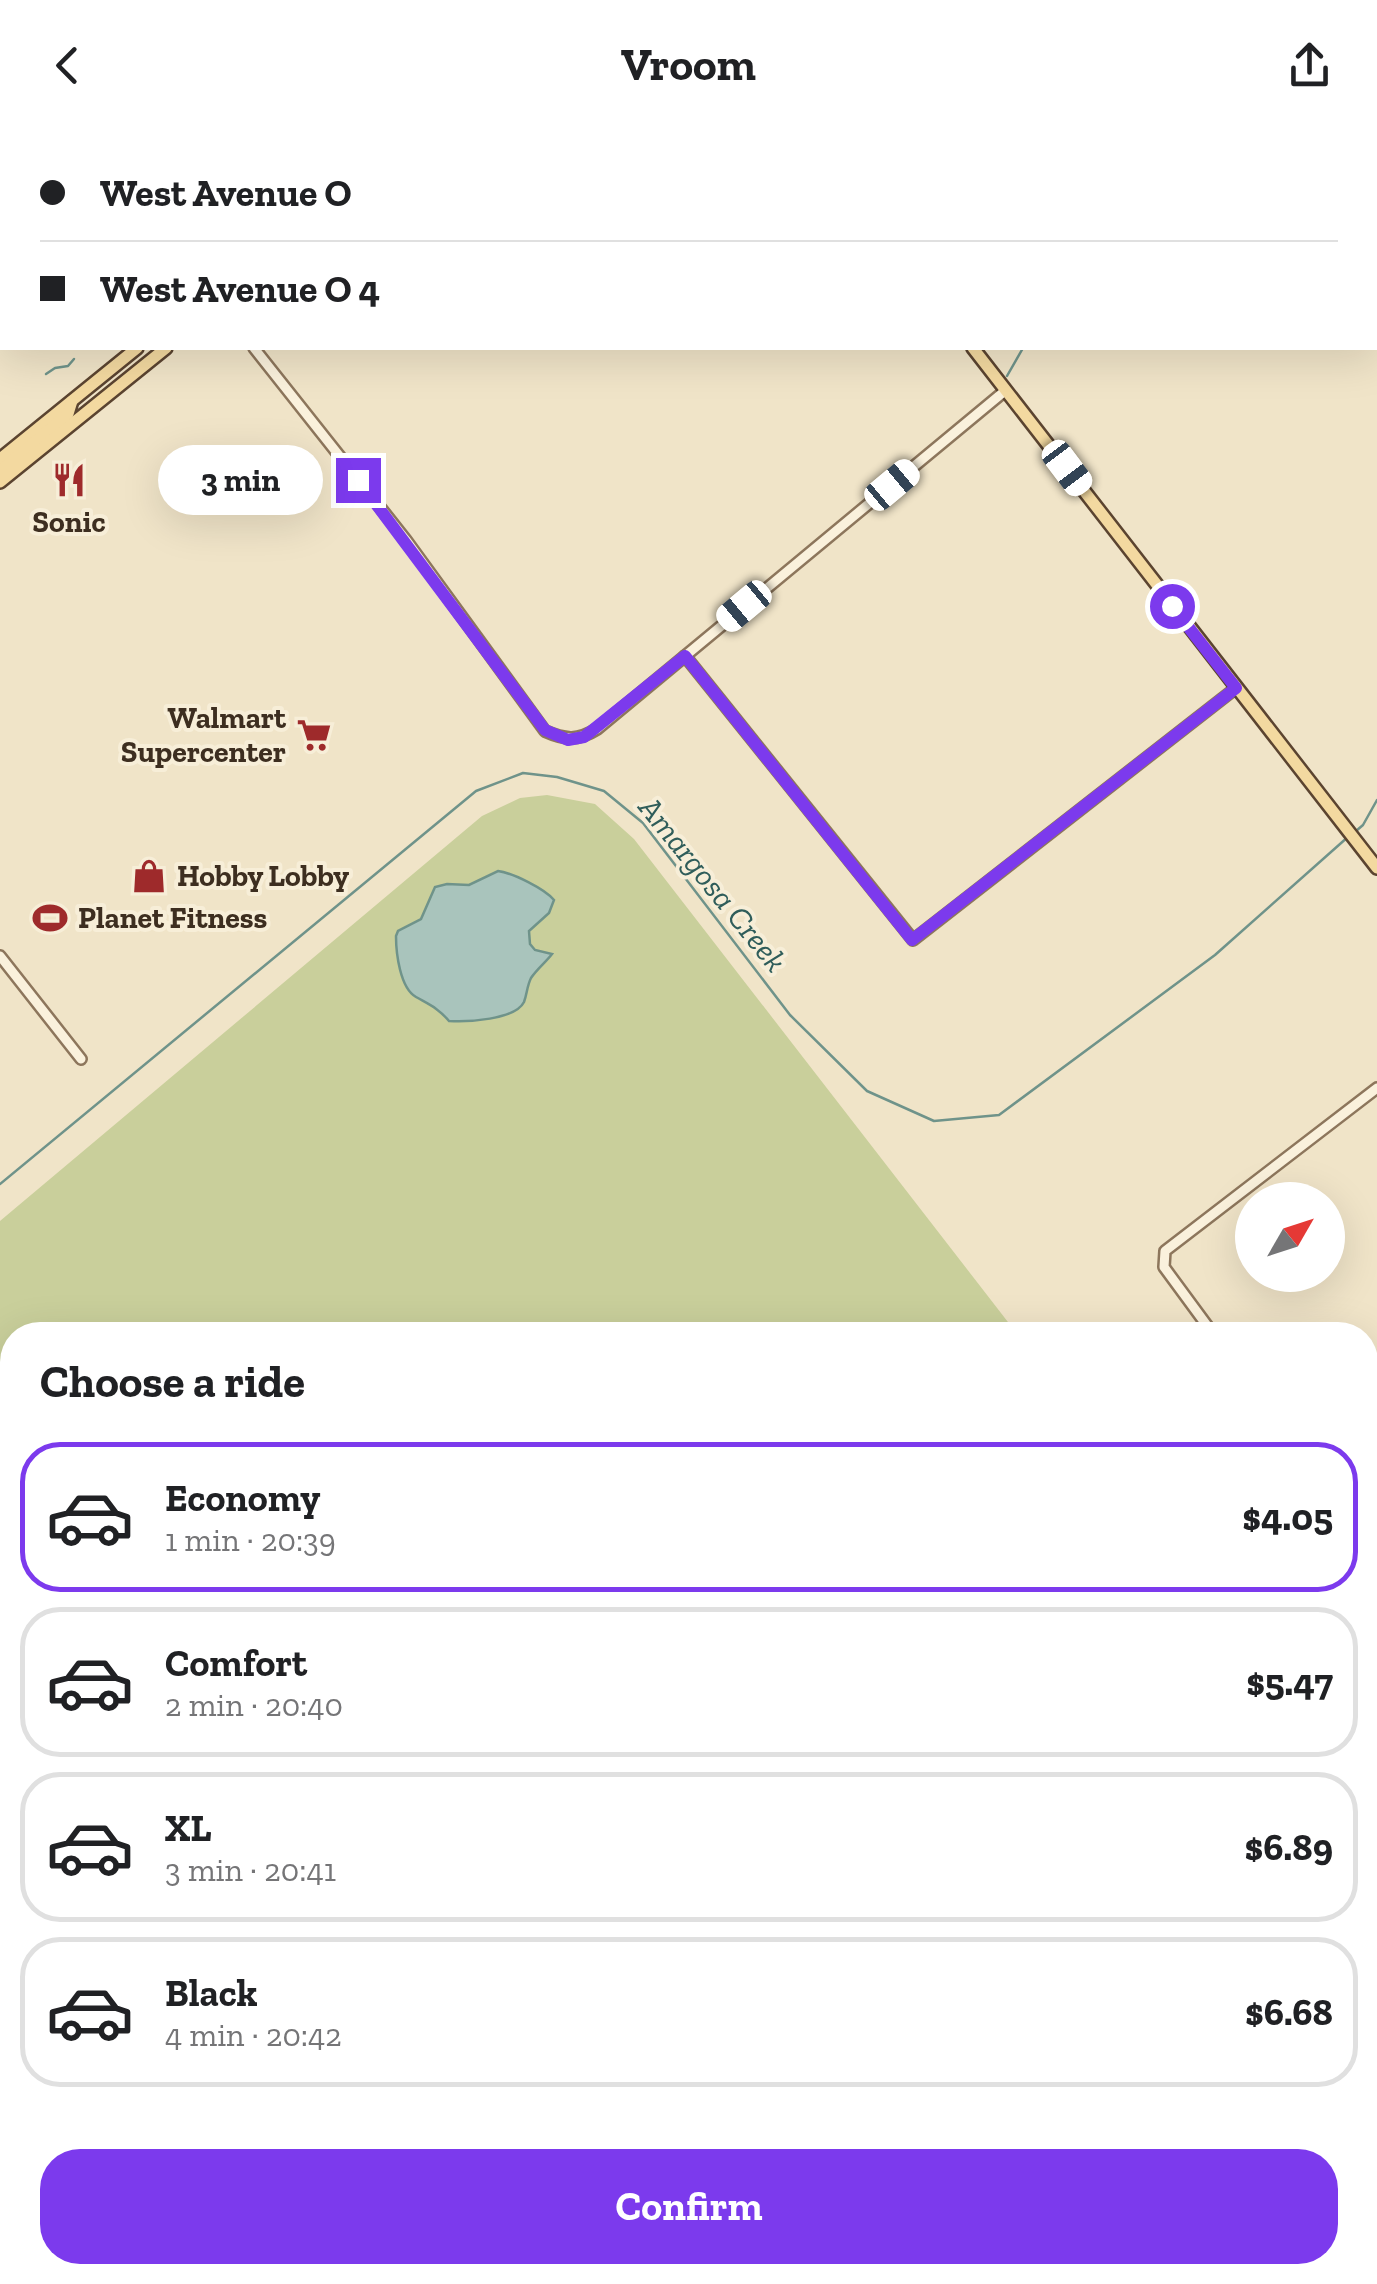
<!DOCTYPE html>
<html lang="en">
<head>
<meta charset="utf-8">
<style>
	:root { --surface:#fff; --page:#f6f6f6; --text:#202124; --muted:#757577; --line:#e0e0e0; --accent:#7c3aed }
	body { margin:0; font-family:"Zilla Slab",serif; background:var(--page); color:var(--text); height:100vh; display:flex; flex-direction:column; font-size:38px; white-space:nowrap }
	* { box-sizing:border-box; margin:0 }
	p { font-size:32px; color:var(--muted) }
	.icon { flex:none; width:55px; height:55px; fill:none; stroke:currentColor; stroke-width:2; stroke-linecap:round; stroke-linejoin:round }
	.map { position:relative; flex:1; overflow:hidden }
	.details { position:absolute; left:0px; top:1192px; width:1378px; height:962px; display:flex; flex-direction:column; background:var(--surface); border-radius:40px 40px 0 0; box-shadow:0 10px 40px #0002 }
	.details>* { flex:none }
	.hud { position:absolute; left:0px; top:0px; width:1378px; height:220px; box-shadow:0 10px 40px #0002; display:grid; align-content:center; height:220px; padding:0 40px; background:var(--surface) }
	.needle { width:65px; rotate:51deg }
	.controls { position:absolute; left:1235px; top:1052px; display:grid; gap:20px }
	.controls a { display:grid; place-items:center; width:110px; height:110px; border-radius:50%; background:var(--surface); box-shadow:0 10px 40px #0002; font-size:50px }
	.end { position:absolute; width:45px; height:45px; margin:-22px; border:12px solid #7c3aed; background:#fff; box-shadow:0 0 0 5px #fff }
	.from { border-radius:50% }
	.bubble { position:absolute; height:70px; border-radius:35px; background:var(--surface); box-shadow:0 10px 40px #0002; font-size:32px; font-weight:700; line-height:70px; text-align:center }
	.car { position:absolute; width:30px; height:60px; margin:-30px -15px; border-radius:12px; box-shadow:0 0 8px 2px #0007; background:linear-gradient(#fff 24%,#345 0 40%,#fff 0 76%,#345 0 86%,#fff 0) }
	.hud b { display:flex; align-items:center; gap:35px; height:95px; font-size:38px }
	.hud b+b { border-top:2px solid var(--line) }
	.hud i { width:25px; height:25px; background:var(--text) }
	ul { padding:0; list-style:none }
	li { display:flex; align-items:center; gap:30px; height:150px; margin:0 20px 15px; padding:0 20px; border:5px solid var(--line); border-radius:40px }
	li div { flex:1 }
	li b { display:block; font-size:38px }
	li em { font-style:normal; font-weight:700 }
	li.current { border-color:var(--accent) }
	li>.icon { width:90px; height:90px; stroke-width:1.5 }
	h2 { padding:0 40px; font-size:45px; line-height:120px }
	.action { display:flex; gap:20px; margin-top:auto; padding:20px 40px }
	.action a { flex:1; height:115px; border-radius:40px; background:var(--accent); color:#fff; font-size:40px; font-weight:700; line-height:115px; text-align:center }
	header { display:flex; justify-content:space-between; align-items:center; height:130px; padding:0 40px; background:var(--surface); font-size:45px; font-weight:700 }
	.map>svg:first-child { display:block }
	.green { fill:#c9cf9b }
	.water { fill:#a9c4bc; stroke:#6f938a; stroke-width:2.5 }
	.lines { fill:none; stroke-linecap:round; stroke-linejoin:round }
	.stream { stroke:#6f938a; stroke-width:2.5 }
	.minor-casing { stroke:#8d765c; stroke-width:14 }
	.major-casing { stroke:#5b4430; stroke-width:16 }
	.minor { stroke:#faf1dc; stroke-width:9 }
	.major { stroke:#f3d9a0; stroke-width:11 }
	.route { stroke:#7c3aed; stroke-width:12 }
	.labels { text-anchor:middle; stroke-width:8; stroke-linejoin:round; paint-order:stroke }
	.poi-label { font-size:30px; font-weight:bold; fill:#3d2e20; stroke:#f7eed8; text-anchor:start }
	.water-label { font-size:32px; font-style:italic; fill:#2f5d5a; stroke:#f7eed8 }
</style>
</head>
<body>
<header><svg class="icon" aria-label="back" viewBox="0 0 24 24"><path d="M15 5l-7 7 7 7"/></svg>Vroom<svg class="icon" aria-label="share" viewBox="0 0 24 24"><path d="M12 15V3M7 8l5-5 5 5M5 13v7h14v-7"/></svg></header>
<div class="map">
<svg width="1377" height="2154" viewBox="0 0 1377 2154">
	<rect width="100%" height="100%" fill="#f0e4c8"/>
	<polygon class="green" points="547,665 595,674 634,709 1018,1205 12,1205 12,1613 0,1605 0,1091 482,686 520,668"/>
	<path class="water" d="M498 741C513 743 545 759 554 770L549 783 529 801 530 814 535 820 552 824C546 832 537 839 531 848 527 856 527 864 524 872 515 890 467 892 449 891 438 878 430 875 416 867 400 858 396 823 396 806L398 801 421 789 435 757 447 754 469 755Z"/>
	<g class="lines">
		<g class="stream">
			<polyline points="1328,2 1329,0"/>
			<polyline points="46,244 55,238 68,236 74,229"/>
			<polyline points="1007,246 1023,218"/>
			<polyline points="1356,701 1363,695 1377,670"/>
			<polyline points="0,1054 476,661 523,643 557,647 604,661 643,693 790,885 867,961 934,991 999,985 1215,825 1349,706"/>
		</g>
		<g class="minor-casing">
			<g id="minor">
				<polyline points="74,0 76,2"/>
				<path d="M254 218 406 410 545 601C565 610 578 611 597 599L1006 260"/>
				<polyline points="685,526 913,810 1236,558"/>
				<polyline points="0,826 81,929"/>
				<polyline points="1214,1205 1164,1137 1165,1121 1377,958"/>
				<polyline points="1365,1376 1377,1383"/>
				<polyline points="0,1682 12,1692"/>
				<polyline points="1365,1695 1377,1685"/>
				<polyline points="0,1735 12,1718"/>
				<polyline points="1365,1868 1377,1854"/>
				<polyline points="0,2055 12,2057"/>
				<polyline points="1365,2061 1377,2051"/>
				<polyline points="527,2142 602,2154"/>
				<polyline points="880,2142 883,2154"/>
				<polyline points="1181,2142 1191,2154"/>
				<polyline points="372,2154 374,2142"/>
				<polyline points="739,2154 741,2142"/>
				<polyline points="926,2154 940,2142"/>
				<polyline points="1005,2154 1019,2142"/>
				<polyline points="1107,2154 1121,2142"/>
				<polyline points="1255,2154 1269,2142"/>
			</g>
		</g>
		<g class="major-casing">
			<g id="major">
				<polyline points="807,0 809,2"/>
				<polyline points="406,2 409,0"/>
				<polyline points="425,2 428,0"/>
				<polyline points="973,218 1377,738"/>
				<polyline points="0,329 137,218"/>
				<polyline points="0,351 1,340 68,284 72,271"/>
				<polyline points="0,352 166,218"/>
			</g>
		</g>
		<use href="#minor" class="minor"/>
		<use href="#major" class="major"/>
	</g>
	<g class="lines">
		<polyline class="route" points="358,350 545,600 568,610 584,607 685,526 912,810 1236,558 1172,476"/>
	</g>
	<defs>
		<g id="restaurant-bare" transform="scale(2.7)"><path d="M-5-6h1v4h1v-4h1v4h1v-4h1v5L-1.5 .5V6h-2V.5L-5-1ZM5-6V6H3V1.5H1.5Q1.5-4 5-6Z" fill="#9e2a2b" stroke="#f7eed8" stroke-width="2.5" paint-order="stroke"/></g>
		<g id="supermarket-bare" transform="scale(2.7)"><path d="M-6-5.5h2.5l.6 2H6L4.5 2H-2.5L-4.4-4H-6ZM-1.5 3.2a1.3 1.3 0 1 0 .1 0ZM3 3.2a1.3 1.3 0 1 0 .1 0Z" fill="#9e2a2b" stroke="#f7eed8" stroke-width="2.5" paint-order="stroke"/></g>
		<g id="shop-bare" transform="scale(2.7)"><path d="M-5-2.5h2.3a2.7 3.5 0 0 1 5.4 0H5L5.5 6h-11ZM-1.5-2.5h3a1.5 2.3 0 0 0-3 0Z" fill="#9e2a2b" stroke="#f7eed8" stroke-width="2.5" paint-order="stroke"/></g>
		<g id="stadium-bare" transform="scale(2.7)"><path d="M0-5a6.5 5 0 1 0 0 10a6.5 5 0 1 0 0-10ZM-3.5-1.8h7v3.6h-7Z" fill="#9e2a2b" stroke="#f7eed8" stroke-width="2.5" paint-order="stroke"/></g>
	</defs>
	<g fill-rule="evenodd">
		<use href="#restaurant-bare" x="69" y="350"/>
		<use href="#supermarket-bare" x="314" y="605"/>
		<use href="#shop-bare" x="149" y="746"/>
		<use href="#stadium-bare" x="50" y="788"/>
	</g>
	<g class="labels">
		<g class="poi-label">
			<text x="69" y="402" text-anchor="middle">Sonic</text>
			<text x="286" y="598" text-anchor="end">Walmart<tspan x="286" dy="34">Supercenter</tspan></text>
			<text x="177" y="756">Hobby Lobby</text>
			<text x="78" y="798">Planet Fitness</text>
		</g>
		<g class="water-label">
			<text transform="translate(713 754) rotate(51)" y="11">Amargosa Creek</text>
		</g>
	</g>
</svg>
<div class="controls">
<a><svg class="needle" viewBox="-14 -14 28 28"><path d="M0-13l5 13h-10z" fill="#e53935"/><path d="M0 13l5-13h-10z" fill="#757577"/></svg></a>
</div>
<i class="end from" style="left:1172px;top:476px"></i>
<i class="end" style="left:358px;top:350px"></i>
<div class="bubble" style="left:158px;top:315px;width:165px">3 min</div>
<i class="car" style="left:1067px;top:338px;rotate:143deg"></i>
<i class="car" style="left:892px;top:355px;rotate:50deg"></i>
<i class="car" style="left:744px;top:476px;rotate:230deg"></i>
<div class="hud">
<b><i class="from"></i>West Avenue O</b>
<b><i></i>West Avenue O 4</b>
</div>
<section class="details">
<h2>Choose a ride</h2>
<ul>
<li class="current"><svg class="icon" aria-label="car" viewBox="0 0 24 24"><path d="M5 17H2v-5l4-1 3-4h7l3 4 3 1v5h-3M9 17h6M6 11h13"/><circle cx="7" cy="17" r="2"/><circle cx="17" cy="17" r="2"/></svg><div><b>Economy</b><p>1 min · 20:39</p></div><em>$4.05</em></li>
<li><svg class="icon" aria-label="car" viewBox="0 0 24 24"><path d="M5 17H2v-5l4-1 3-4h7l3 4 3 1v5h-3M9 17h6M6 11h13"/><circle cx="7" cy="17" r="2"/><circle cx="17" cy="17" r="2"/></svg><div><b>Comfort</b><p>2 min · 20:40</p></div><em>$5.47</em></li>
<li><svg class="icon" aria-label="car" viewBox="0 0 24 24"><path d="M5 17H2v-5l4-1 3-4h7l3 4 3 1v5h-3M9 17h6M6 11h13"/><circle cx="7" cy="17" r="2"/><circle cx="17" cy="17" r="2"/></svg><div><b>XL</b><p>3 min · 20:41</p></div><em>$6.89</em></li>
<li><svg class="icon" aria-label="car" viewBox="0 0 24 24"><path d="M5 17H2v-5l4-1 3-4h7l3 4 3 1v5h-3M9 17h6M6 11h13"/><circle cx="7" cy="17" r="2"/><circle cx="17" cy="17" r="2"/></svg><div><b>Black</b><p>4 min · 20:42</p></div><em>$6.68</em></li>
</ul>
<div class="action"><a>Confirm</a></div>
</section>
</div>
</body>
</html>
